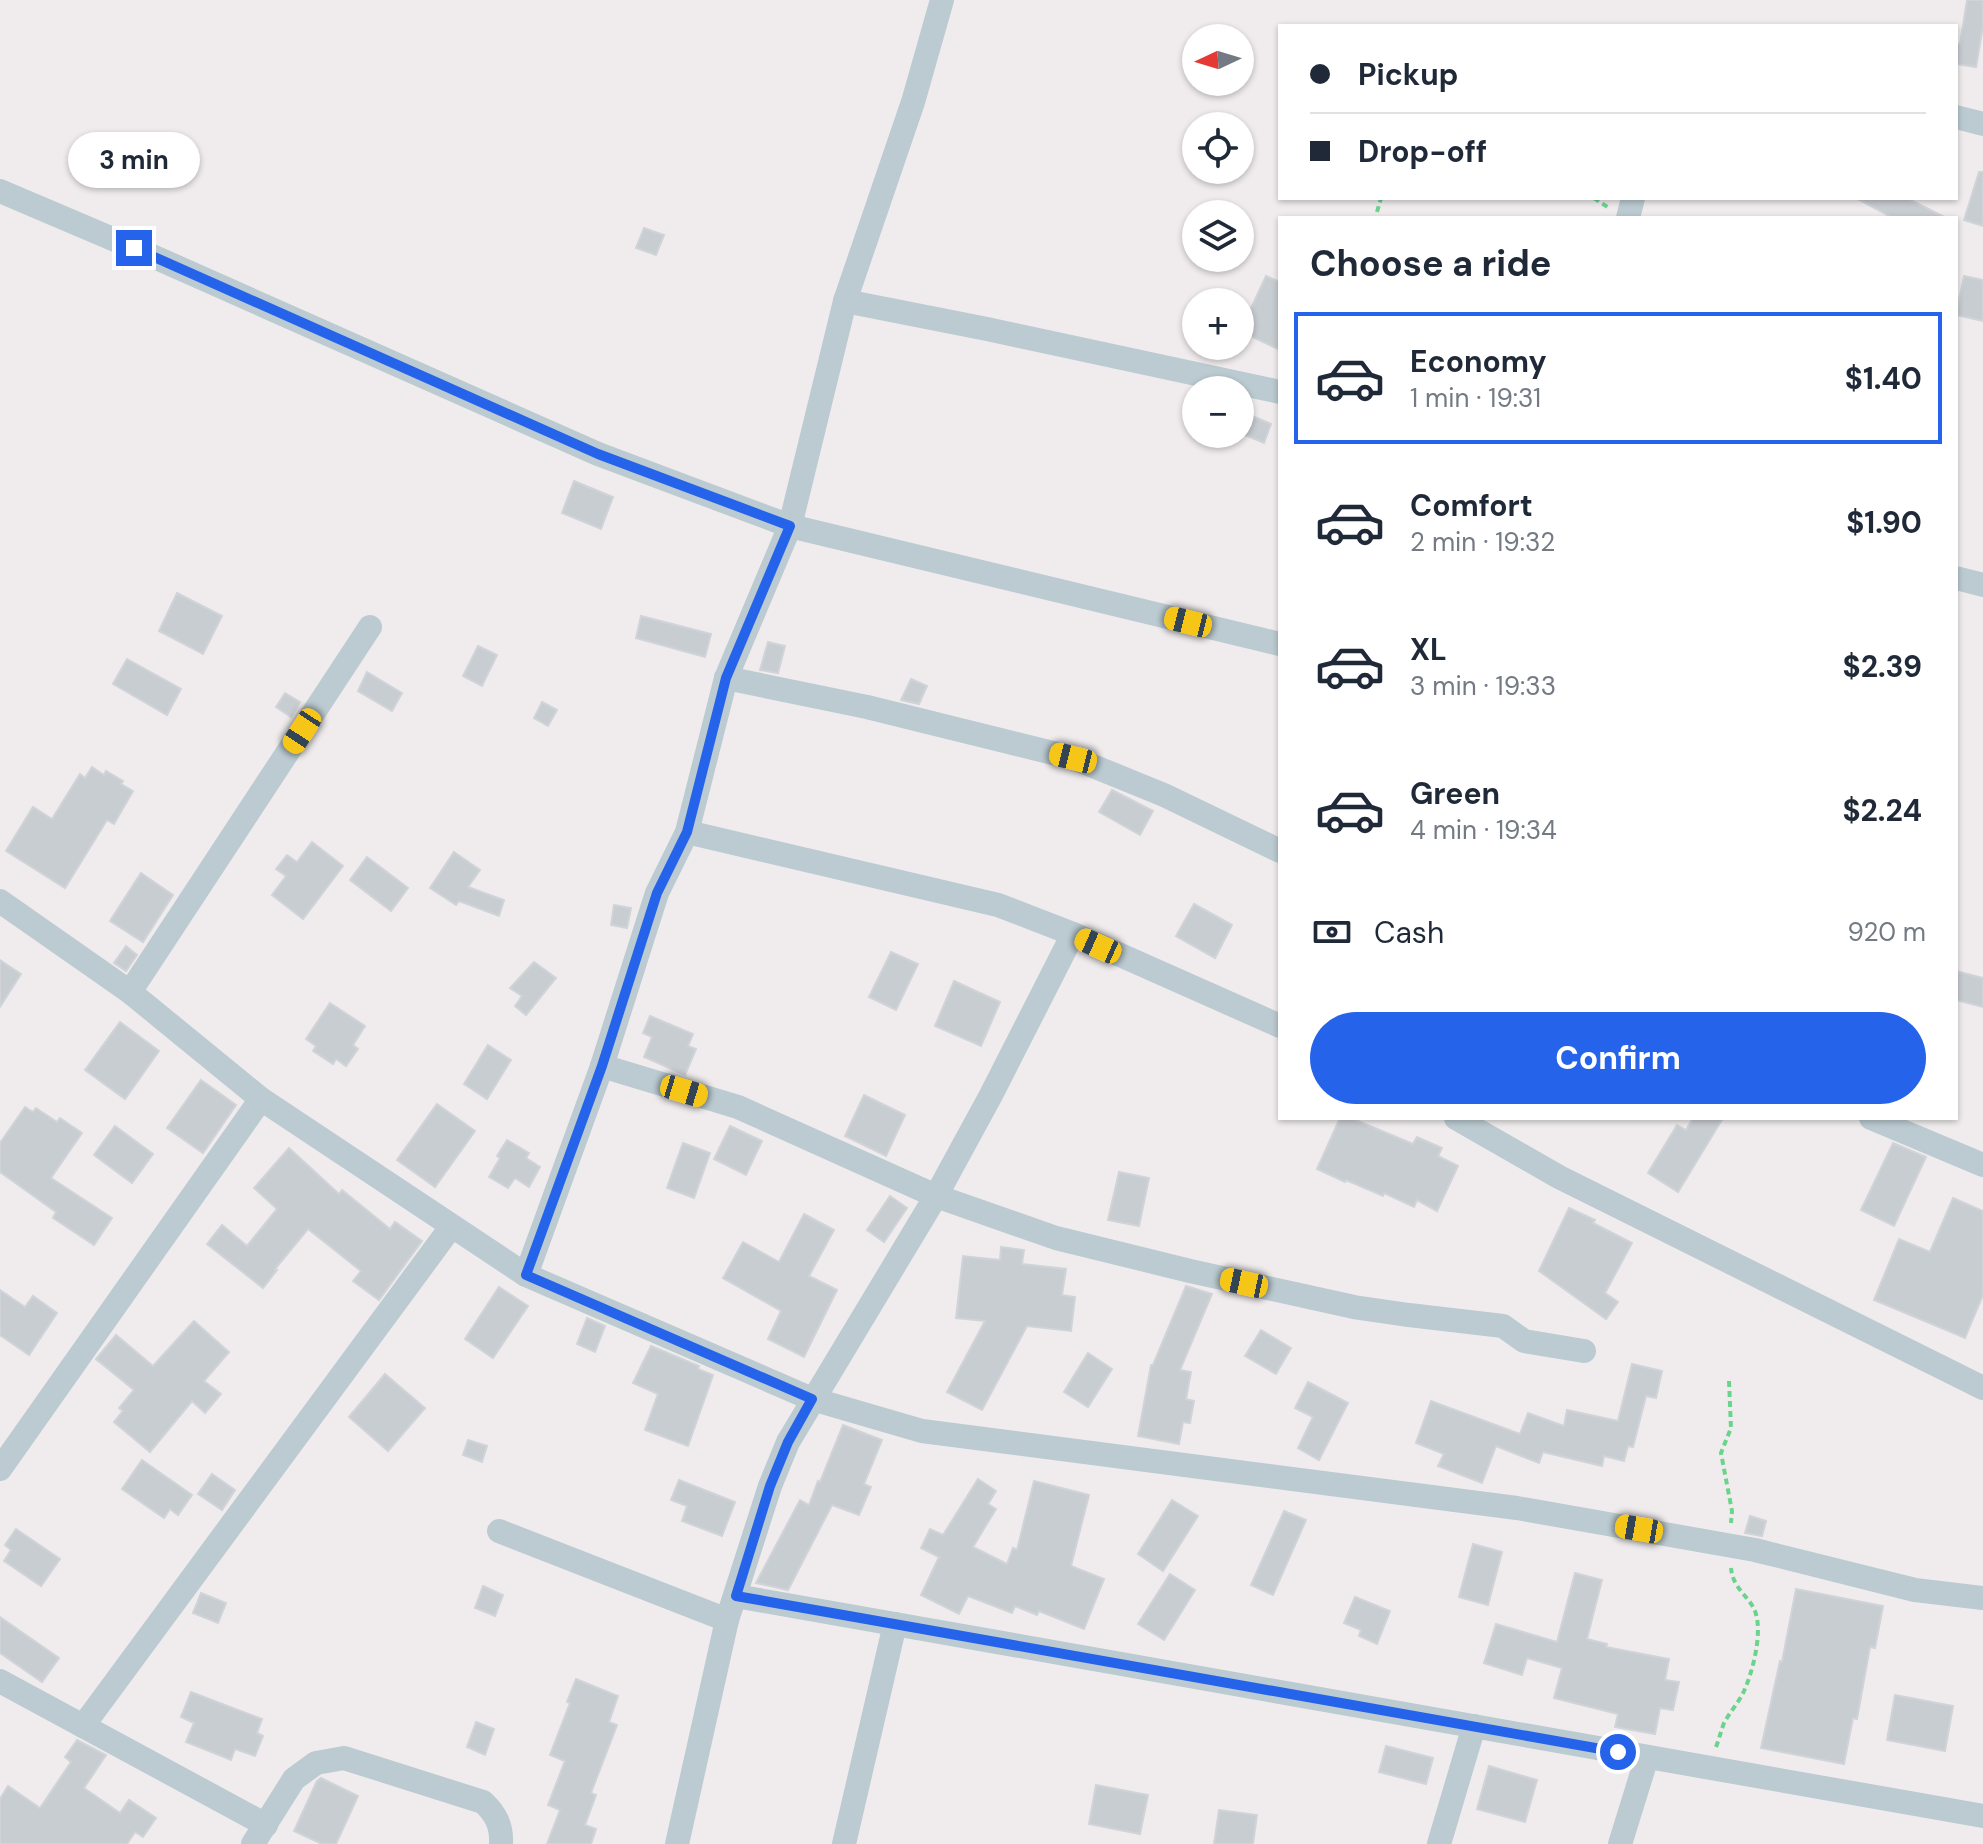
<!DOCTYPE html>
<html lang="en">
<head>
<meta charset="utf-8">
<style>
	:root { --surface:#fff; --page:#f6f6f7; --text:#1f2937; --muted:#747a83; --line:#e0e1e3; --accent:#2563eb }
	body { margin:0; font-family:"DM Sans",sans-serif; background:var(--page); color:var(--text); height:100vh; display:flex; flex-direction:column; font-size:30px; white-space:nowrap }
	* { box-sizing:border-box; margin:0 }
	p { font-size:26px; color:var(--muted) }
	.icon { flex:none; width:44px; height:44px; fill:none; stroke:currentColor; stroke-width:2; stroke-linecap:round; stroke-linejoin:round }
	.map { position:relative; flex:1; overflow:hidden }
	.details { position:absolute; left:1278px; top:216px; width:680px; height:904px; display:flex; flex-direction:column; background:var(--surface); border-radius:0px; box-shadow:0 2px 6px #0004 }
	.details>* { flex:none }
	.banner { position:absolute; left:1278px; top:24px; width:680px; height:176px; border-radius:0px; box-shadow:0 2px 6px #0004; display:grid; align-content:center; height:176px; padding:0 32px; background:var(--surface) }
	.needle { width:52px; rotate:266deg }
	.controls { position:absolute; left:1182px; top:24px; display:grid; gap:16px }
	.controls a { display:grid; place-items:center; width:72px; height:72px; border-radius:50%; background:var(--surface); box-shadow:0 2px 6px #0004; font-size:40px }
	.end { position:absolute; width:36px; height:36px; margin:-18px; border:10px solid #2563eb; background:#fff; box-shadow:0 0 0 4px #fff }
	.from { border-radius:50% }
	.bubble { position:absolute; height:56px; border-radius:28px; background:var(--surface); box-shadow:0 2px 6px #0004; font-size:26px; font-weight:700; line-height:56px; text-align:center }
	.car { position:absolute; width:24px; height:48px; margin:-24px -12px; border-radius:10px; box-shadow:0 0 6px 2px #0007; background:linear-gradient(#f5c518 24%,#345 0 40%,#f5c518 0 76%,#345 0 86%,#f5c518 0) }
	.banner b { display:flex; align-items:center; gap:28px; height:76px; font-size:30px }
	.banner b+b { border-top:2px solid var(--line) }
	.banner i { width:20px; height:20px; background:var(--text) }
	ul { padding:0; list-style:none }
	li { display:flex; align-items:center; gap:24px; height:132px; margin:0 16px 12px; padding:0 16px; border:4px solid transparent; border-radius:0px }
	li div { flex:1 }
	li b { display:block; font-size:30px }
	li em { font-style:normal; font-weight:700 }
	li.current { border-color:var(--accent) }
	li>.icon { width:72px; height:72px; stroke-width:1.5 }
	h2 { padding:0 32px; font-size:36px; line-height:96px }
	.pay { display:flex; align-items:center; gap:20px; height:88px; padding:0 32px; font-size:30px }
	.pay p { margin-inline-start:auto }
	.cta { display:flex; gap:16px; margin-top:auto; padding:16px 32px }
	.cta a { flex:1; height:92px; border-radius:48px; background:var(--accent); color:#fff; font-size:32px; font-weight:700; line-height:92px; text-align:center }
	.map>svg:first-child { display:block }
	.building { fill:#c8cdd2; stroke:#d0d4d9; stroke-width:2 }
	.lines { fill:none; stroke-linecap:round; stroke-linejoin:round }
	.path { stroke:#6ad48d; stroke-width:4; stroke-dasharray:6 4; stroke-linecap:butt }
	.street { stroke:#bbcbd1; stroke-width:24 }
	.route { stroke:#2563eb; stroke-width:10 }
</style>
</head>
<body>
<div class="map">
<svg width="1983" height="1844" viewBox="0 0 1983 1844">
	<rect width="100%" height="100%" fill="#f0eced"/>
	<g class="building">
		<polygon points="1967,0 1983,0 1983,26 1976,67 1956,64 1956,44 1960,44"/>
		<polygon points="1979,172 1983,172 1983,226 1964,220"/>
		<polygon points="1856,198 1907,198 1946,218 1893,218"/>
		<polygon points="644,228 664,235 656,255 636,248"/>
		<polygon points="1266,276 1280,282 1280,350 1244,333 1248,325 1244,323"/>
		<polygon points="1964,276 1983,280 1983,321 1956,315"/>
		<polygon points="1245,413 1271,424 1264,443 1240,433 1240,425"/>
		<polygon points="574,481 613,497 601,529 562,513"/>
		<polygon points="177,593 222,616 203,654 159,631"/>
		<polygon points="641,616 711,634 705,657 636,638"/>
		<polygon points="768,642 785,646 778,673 760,670"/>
		<polygon points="478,646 497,655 482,686 463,676"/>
		<polygon points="127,659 181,689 167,715 113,684"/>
		<polygon points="367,672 402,693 392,711 358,691"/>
		<polygon points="911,679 927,686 919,704 901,700"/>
		<polygon points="285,693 300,702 291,717 276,707"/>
		<polygon points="542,702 557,710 548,726 534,718"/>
		<polygon points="92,767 104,775 106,771 123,781 121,784 133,791 114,824 107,820 65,888 6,851 33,807 52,819 80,774 85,778"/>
		<polygon points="1112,790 1153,811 1140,835 1099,812"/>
		<polygon points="312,842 343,866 303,919 272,895 286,876 276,869 287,855 297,862"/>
		<polygon points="454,852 480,870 468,887 504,900 499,916 459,901 456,905 430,888"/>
		<polygon points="367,857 408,888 391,911 350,880"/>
		<polygon points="141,873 173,895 143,942 110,921"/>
		<polygon points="1194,904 1232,925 1215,958 1176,936"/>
		<polygon points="614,905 631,908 627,928 611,925"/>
		<polygon points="126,946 137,955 126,971 114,963"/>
		<polygon points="891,952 918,964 896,1010 869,997"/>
		<polygon points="0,960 21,974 0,1007"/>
		<polygon points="534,962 556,978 526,1015 515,1006 522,996 510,988"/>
		<polygon points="1956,971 1983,978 1983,1007 1956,1000"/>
		<polygon points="954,981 1000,1002 981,1046 935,1026"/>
		<polygon points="330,1003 365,1026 353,1045 358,1049 346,1066 336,1059 333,1064 313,1051 316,1046 306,1039"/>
		<polygon points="650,1016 693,1034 688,1046 696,1049 685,1075 644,1057 652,1037 643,1033"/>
		<polygon points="120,1022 159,1051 125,1099 85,1070"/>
		<polygon points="488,1045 511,1060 487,1099 464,1084"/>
		<polygon points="201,1080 236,1105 203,1153 167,1128"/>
		<polygon points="864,1095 905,1115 886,1156 845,1136"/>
		<polygon points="437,1104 475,1131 435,1187 397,1160"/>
		<polygon points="25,1107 33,1112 36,1108 57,1122 60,1118 82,1133 51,1178 112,1218 94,1245 53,1218 56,1212 0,1172 0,1143"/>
		<polygon points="1340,1118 1351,1118 1413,1144 1417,1137 1442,1148 1438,1156 1458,1166 1437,1211 1417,1200 1414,1207 1384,1193 1383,1196 1346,1180 1345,1182 1317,1169"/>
		<polygon points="1693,1118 1723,1118 1678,1192 1648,1173 1677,1125 1686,1130"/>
		<polygon points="115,1126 153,1154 132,1183 94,1155"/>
		<polygon points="730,1126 762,1141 746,1175 714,1159"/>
		<polygon points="507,1140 529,1153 526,1158 540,1167 529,1187 515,1178 508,1188 489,1177 500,1158 497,1156"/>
		<polygon points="683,1143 710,1153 694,1198 667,1188"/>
		<polygon points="1893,1143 1926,1157 1894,1226 1861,1210"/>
		<polygon points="289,1148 339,1194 342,1190 390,1229 395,1222 422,1241 379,1300 353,1281 361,1271 308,1229 275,1269 277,1270 263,1288 207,1244 222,1225 247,1246 277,1209 254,1188"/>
		<polygon points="1119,1172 1149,1178 1139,1226 1108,1220"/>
		<polygon points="890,1196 907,1208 884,1242 867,1230"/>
		<polygon points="1953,1198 1983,1211 1983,1295 1965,1338 1874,1300 1899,1239 1930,1252"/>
		<polygon points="1569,1208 1595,1220 1593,1223 1632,1243 1605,1293 1618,1302 1606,1319 1539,1271"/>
		<polygon points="804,1214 834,1230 809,1276 837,1290 804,1357 768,1339 781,1311 723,1278 743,1242 779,1262"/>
		<polygon points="1001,1247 1024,1250 1022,1264 1066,1269 1062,1295 1075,1297 1071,1331 1027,1326 982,1410 947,1392 985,1321 956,1318 963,1256 1000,1260"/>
		<polygon points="1186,1286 1212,1294 1180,1370 1191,1372 1186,1399 1194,1401 1190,1423 1183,1422 1179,1444 1138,1436 1151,1365 1153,1365"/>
		<polygon points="499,1287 528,1306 493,1358 465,1339"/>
		<polygon points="0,1290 25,1307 33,1296 57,1313 29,1355 0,1335"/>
		<polygon points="587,1318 605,1326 595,1352 577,1344"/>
		<polygon points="194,1321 229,1352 204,1381 221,1394 205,1413 192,1401 150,1452 114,1422 123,1411 119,1408 134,1390 96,1359 116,1335 153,1366"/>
		<polygon points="1261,1330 1291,1348 1276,1374 1245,1356"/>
		<polygon points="651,1346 699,1366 698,1369 713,1375 688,1446 645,1430 658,1394 633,1383"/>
		<polygon points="1088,1353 1112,1369 1088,1407 1064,1392"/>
		<polygon points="1632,1364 1662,1371 1656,1398 1646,1396 1633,1447 1628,1446 1624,1461 1604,1456 1602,1466 1543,1452 1539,1463 1496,1446 1482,1483 1438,1466 1444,1454 1416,1443 1431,1401 1520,1434 1528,1413 1564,1426 1567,1410 1618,1421"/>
		<polygon points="385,1374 425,1408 388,1451 349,1417"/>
		<polygon points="1308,1382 1348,1403 1319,1460 1298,1448 1313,1417 1295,1408"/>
		<polygon points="843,1425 882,1440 864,1484 871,1487 859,1515 832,1505 788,1590 756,1583 800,1500 809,1505 818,1481 820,1482"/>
		<polygon points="468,1440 487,1446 482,1462 463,1455"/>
		<polygon points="142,1460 192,1495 178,1515 170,1509 164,1518 122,1489"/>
		<polygon points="212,1474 235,1490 222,1510 198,1494"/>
		<polygon points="978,1479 996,1491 988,1504 996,1509 973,1547 1007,1564 1013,1548 1017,1550 1034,1481 1089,1495 1071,1566 1104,1579 1084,1629 1039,1611 1037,1615 1015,1606 1012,1613 968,1596 959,1614 921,1595 939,1557 921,1548 930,1529 943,1535"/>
		<polygon points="679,1480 735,1502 722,1536 682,1521 687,1506 671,1500"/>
		<polygon points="1172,1500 1198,1516 1163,1571 1138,1554"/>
		<polygon points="1284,1511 1306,1520 1273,1595 1251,1585"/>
		<polygon points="1750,1516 1766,1521 1762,1536 1745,1533"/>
		<polygon points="16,1529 60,1559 41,1586 4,1561 11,1550 5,1545"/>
		<polygon points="1473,1544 1502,1552 1488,1605 1459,1597"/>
		<polygon points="1575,1573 1602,1580 1587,1639 1607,1644 1606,1647 1669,1659 1665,1680 1679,1682 1673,1710 1660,1708 1655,1734 1615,1727 1618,1714 1554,1698 1562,1668 1527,1658 1522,1675 1484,1663 1496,1624 1557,1642"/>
		<polygon points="1170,1574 1195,1590 1164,1640 1138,1624"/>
		<polygon points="483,1586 503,1595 495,1616 475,1608"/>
		<polygon points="1796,1589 1883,1606 1875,1648 1870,1647 1857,1719 1853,1718 1844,1764 1761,1748 1780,1661 1782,1662"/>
		<polygon points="201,1593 226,1603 218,1623 193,1613"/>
		<polygon points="1355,1597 1390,1611 1377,1644 1359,1636 1361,1630 1344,1623"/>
		<polygon points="0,1617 59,1658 42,1682 0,1653"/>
		<polygon points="576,1679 618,1696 609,1722 617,1725 591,1793 596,1795 585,1825 596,1829 591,1844 547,1844 560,1810 548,1805 565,1761 550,1755 570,1703 567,1702"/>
		<polygon points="191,1692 262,1719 257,1733 263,1736 255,1756 235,1749 231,1760 186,1742 194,1723 181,1717"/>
		<polygon points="1895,1695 1953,1706 1945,1751 1887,1740"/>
		<polygon points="476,1722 494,1729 485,1755 467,1747"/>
		<polygon points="77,1740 106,1755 84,1788 120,1813 129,1800 156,1818 143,1837 135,1832 127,1844 0,1844 0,1799 8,1786 40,1808 71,1762 65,1757"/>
		<polygon points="1386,1746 1433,1758 1426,1784 1379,1772"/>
		<polygon points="1489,1766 1537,1780 1525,1822 1477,1809"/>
		<polygon points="321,1778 358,1796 336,1844 322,1844 294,1831 317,1781"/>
		<polygon points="1096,1785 1148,1795 1140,1834 1089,1824"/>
		<polygon points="1219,1810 1257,1815 1253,1844 1214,1844"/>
	</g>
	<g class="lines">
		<g class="path">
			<polyline points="1594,198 1609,208"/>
			<polyline points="1377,212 1381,198"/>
			<polyline points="1729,1381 1731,1428 1721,1453 1732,1511 1731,1523"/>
			<path d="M1716 1747C1719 1739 1721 1731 1724 1723 1730 1712 1739 1702 1744 1691 1753 1671 1763 1632 1755 1611 1749 1596 1733 1589 1731 1568"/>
		</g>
		<g class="street">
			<polyline points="1956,117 1983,124"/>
			<polyline points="0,191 134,248 598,454 790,526 1280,644"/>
			<polyline points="1628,218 1633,198"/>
			<polyline points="845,301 987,329 1280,392"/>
			<polyline points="1956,578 1983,585"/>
			<polyline points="726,678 867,707 1073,758 1164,795 1280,851"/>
			<polyline points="687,832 998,905 1073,934 1280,1026"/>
			<polyline points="0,901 130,992 261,1099 526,1275 812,1399 922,1431 1517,1508 1755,1550 1915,1590 1983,1598"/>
			<polyline points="130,992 370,627"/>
			<polyline points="602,1066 738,1107 936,1196 1056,1238 1190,1271 1354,1307 1409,1315 1503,1326 1524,1341 1584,1351"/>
			<polyline points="1456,1118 1559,1177 1983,1388"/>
			<polyline points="1871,1118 1983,1165"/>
			<polyline points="526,1275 602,1066 657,893 687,832 726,678 790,526 845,301 913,102 942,0"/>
			<polyline points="0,1469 261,1099"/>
			<polyline points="499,1531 727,1620"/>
			<polyline points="736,1596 1983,1816"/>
			<polyline points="0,1681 266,1825"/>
			<polyline points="83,1726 451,1227"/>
			<path d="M253 1844 294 1779 316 1763 344 1758 483 1802C496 1814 502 1826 501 1844"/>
			<polyline points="677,1844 727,1620 770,1486 788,1442 936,1196 991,1095 1073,934"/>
			<polyline points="844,1844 895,1624"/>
			<polyline points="1439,1844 1474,1726"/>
			<polyline points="1620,1844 1647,1757"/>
		</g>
	</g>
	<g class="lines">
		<polyline class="route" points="134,248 598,454 790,526 726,678 687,832 657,893 602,1066 526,1275 812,1399 788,1442 770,1486 736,1596 1618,1752"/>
	</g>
</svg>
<div class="controls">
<a><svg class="needle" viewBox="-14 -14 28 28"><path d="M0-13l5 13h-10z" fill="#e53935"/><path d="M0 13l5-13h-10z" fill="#747a83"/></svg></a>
<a><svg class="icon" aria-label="locate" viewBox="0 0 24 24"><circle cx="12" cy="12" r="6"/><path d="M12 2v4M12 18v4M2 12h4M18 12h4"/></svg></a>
<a><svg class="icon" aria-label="layers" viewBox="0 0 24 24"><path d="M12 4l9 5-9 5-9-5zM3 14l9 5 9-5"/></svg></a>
<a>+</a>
<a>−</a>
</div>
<i class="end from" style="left:1618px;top:1752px"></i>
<i class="end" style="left:134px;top:248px"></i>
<div class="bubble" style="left:68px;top:132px;width:132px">3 min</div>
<i class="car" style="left:1188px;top:622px;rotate:284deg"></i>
<i class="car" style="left:302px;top:731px;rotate:213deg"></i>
<i class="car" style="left:1073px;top:758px;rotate:284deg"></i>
<i class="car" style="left:1098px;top:946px;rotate:294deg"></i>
<i class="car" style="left:684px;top:1091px;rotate:107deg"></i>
<i class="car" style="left:1244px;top:1283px;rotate:282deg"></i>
<i class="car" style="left:1639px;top:1529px;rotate:280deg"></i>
<div class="banner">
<b><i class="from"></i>Pickup</b>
<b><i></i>Drop-off</b>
</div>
<section class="details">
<h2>Choose a ride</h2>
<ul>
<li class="current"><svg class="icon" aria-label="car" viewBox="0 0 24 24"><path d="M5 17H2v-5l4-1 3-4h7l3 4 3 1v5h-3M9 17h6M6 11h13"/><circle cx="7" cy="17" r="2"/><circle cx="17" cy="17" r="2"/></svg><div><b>Economy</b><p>1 min · 19:31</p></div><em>$1.40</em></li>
<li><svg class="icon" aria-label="car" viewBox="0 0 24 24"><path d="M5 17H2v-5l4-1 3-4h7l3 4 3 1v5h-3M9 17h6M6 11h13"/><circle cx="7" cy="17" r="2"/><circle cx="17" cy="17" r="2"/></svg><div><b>Comfort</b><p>2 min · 19:32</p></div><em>$1.90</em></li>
<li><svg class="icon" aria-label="car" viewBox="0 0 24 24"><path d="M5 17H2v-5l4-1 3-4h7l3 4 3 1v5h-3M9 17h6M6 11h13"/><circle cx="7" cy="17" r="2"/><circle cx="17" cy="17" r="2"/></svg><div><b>XL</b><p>3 min · 19:33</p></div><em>$2.39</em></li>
<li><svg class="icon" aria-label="car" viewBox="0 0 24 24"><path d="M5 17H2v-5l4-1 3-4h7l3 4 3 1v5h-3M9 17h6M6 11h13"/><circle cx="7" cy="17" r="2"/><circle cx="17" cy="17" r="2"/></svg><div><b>Green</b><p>4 min · 19:34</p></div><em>$2.24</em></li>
</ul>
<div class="pay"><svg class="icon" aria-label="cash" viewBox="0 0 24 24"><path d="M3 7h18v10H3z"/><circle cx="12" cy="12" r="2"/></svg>Cash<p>920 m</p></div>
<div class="cta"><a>Confirm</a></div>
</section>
</div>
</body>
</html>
